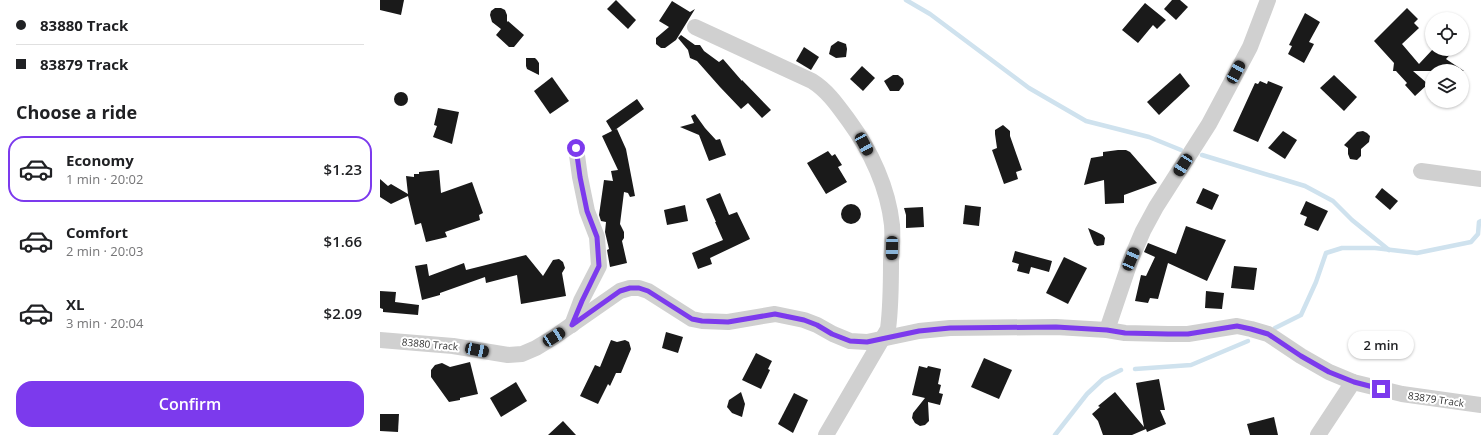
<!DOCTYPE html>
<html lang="en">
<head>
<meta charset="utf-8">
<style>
	:root { --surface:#fff; --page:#f2f2f2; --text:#202124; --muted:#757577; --line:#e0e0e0; --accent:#7c3aed }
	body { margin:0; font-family:"Open Sans",sans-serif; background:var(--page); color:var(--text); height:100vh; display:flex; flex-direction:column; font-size:15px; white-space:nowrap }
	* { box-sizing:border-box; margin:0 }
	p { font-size:13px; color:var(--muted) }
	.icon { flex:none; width:22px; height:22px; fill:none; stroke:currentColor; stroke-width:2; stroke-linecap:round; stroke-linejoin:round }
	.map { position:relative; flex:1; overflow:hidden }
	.panel { display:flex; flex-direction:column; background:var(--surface); width:380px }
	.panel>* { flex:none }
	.top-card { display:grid; align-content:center; height:88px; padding:0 16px; background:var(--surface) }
	.fabs { position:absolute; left:1045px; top:12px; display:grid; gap:8px }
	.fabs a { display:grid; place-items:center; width:44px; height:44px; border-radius:50%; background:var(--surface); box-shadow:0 1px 3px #0004; font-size:20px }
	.end { position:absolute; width:18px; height:18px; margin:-9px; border:5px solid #7c3aed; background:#fff; box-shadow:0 0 0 2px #fff }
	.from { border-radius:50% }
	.bubble { position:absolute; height:28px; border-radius:14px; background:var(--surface); box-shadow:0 1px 3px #0004; font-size:13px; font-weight:600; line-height:28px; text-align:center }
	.car { position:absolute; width:12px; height:24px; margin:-12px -6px; border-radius:5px; box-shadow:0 0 3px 1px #0007; background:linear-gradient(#222 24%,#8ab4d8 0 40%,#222 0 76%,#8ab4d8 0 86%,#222 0) }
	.top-card b { display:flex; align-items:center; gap:14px; height:38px; font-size:15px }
	.top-card b+b { border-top:1px solid var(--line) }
	.top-card i { width:10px; height:10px; background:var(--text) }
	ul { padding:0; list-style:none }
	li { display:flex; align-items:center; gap:12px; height:66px; margin:0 8px 6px; padding:0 8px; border:2px solid transparent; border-radius:16px }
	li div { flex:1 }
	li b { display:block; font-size:15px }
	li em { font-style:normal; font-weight:600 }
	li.on { border-color:var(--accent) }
	li>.icon { width:36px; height:36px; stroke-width:1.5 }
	h2 { padding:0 16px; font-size:18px; line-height:48px }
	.button { display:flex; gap:8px; margin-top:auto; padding:8px 16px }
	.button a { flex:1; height:46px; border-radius:16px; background:var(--accent); color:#fff; font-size:16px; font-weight:600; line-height:46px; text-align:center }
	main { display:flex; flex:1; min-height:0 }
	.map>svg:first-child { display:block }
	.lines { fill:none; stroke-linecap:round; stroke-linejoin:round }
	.stream { stroke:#cfe2ee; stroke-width:4.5 }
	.building { fill:#1a1a1a }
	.minor { stroke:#d0d0d0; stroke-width:16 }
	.route { stroke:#7c3aed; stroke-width:5 }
	.labels { text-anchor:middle; stroke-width:4; stroke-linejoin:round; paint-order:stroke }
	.street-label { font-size:10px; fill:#333; stroke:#fff }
</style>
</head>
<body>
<main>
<section class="panel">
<div class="top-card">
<b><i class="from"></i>83880 Track</b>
<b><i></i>83879 Track</b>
</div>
<h2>Choose a ride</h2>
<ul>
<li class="on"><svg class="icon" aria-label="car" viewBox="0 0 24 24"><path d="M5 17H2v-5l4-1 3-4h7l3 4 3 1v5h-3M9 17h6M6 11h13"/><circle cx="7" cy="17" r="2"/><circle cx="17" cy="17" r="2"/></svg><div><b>Economy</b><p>1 min · 20:02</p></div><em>$1.23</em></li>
<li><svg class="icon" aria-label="car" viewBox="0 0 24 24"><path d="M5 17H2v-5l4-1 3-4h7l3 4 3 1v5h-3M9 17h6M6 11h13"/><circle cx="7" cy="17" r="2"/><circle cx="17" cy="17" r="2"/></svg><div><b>Comfort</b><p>2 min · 20:03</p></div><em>$1.66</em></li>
<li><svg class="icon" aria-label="car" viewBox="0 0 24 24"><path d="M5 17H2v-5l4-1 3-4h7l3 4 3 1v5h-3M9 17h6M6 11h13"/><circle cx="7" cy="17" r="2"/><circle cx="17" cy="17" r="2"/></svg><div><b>XL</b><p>3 min · 20:04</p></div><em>$2.09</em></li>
</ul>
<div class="button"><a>Confirm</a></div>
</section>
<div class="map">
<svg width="1101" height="435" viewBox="0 0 1101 435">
	<rect width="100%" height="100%" fill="#fff"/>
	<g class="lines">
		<g class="stream">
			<polyline points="526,0 550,14 649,88 706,121 769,137 801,150"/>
			<polyline points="822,155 925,186 953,201 972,220 1009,250"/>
			<polyline points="895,328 921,315 936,282 946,253 962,248 995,248 1037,253 1091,242 1098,234 1099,222 1101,221"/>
			<polyline points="755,369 811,365 868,341"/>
			<polyline points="675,435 707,394 723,379 741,370"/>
		</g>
	</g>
	<g class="building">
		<polygon points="0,0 24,0 21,15 0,10"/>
		<polygon points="236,0 256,20 248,29 227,9"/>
		<polygon points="792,0 800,0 808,7 796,20 784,9"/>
		<polygon points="292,1 310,12 315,9 296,40 285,48 281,48 276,44 276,38 289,27 279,21"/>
		<polygon points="765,3 786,20 777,29 773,25 758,43 742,30"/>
		<polygon points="115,8 121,8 125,10 127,15 127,22 128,21 144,35 134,47 129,47 116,35 121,29 112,22 110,15 111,11"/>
		<polygon points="1027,8 1038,19 1034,23 1039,28 1022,44 1039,64 1053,49 1075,49 1066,59 1084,71 1033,71 1048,84 1035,96 1025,85 1027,83 1016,71 1013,71 1014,63 994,41"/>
		<polygon points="925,13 940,22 929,42 934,44 924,63 908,54 912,46 909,45"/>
		<polygon points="301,35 315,45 320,45 324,51 339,62 343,59 362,81 362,80 391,110 382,118 368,103 361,109 340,87 317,61 310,58 308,50 298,38"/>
		<polygon points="458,41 466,44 467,49 466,57 456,58 449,54 451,46"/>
		<polygon points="424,47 439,57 431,70 416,61"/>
		<polygon points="146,58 155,58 157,60 159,63 159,75 147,69 146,66"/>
		<polygon points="482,66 495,78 483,91 470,79"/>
		<polygon points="800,73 810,86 779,115 767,102"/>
		<polygon points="513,75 518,75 523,79 524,84 519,91 510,91 504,81"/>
		<polygon points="954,75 977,97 964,111 940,88"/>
		<polygon points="172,77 189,101 170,114 154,91"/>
		<polygon points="880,81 887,84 888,81 903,87 878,142 853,131 875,83 878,84"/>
		<circle cx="21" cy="99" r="7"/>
		<polygon points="257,99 264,109 235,130 237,129 246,149 255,196 250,197 248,193 244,192 240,224 244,232 244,238 242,241 247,263 230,267 227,250 229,249 225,232 226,222 221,221 219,215 224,180 233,181 231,171 238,170 222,136 232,131 226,121"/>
		<polygon points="58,108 79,112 72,144 53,137 57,126 54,125"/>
		<polygon points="315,114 325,128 336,140 340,139 346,155 329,161 319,135 300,127 314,123 311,116"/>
		<polygon points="623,125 630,131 630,136 642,170 636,172 638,179 624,184 612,150 617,148 615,134 615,130"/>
		<polygon points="903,131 917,140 905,159 888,148"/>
		<polygon points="983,131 987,133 990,136 989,142 981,149 981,156 977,160 970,159 968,154 968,148 964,145 977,132"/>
		<polygon points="738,150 746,150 750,152 777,183 744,195 744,203 725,204 724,180 704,185 711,158 723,156 723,152"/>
		<polygon points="448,151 452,156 455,154 462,165 458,167 467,182 446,194 427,163"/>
		<polygon points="59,170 61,193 92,182 103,213 99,215 100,220 65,232 67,237 46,242 41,223 35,225 28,196 11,204 0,197 0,179 8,186 11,184 28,194 26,176 34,177 34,174 39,174 39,172"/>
		<polygon points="823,188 839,195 832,210 816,203"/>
		<polygon points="1002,188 1018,201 1010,210 995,197"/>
		<polygon points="340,193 349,215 357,212 370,239 330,258 332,264 318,269 312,253 343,240 335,222 336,222 326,199"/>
		<polygon points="926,201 948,211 938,231 924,225 927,217 920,214"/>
		<circle cx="471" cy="214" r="10"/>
		<polygon points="305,205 308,221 287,225 284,210"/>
		<polygon points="585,205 601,207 599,226 583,224"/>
		<polygon points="543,207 544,227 526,228 526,215 524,208"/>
		<polygon points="806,226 846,240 827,281 788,263 778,299 770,298 768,303 755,301 761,275 766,276 775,257 764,252 768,243 796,254"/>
		<polygon points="708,228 723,235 725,238 724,245 717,246 714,244"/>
		<polygon points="635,251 672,261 669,272 651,267 649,274 637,271 639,264 632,262"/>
		<polygon points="146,255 163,276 173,260 179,259 183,262 185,268 182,273 186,296 141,304 137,275 106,283 105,277 60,293 60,295 42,300 35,266 47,264 49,276 84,263 86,270"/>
		<polygon points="684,257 707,268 688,304 666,293"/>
		<polygon points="854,266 877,268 874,290 851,288"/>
		<polygon points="0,291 16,292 15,302 39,305 38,315 3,312 3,309 0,308"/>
		<polygon points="826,291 844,293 842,309 825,308"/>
		<polygon points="286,332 303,337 298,353 282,348"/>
		<polygon points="231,340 237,342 245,340 249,342 251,349 241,373 236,373 230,386 228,384 218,404 200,396 215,365 220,367"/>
		<polygon points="376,353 392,361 388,369 390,370 381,389 362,380"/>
		<polygon points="604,358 632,370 619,399 591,387"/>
		<polygon points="90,362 98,394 80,398 80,400 69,402 51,377 51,370 55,365 62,363 70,367"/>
		<polygon points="539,366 547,368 548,366 561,369 558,384 561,385 559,393 563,394 560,405 548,402 549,421 545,425 540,426 535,423 532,418 533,413 545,398 532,395"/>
		<polygon points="779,379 785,410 780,410 786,424 767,432 766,429 752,435 723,435 718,421 712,414 720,407 718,406 735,392 764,427 756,383"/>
		<polygon points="136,382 147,401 121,417 110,398"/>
		<polygon points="361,392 365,404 362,417 352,413 347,407 349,400"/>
		<polygon points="414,393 428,400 413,433 398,424"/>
		<polygon points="0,414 19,414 18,432 0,431"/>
		<polygon points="894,417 898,435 870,435 867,424"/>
		<polygon points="183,421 196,435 168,435"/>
	</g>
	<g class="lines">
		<g class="minor">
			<path d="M315 27 432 81C448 91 458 106 469 121 491 151 508 188 512 225 513 237 512 249 511 261 511 284 511 306 508 329L446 435"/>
			<polyline points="1041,171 1101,179"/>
			<polyline points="192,325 201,301 219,266 217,237 207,211 200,177 196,148"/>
			<polyline points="727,330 751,259 763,231 776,207 829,124 870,47 888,0"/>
			<polyline points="0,340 73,346 128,355 142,354 156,348 174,337 240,291 250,288 259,288 268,291 312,319 322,321 348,322 395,314 424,320 437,325 453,334 470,341 487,342 539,331 570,328 676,327 727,330 745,333 788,334 808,334 857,326 871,329 888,334 921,356 949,372 973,382 1022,394 1101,405"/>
			<polyline points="938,435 973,382"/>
		</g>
	</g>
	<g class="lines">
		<polyline class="route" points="196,148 200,177 207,211 217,237 219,266 202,301 192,325 240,291 250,288 259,288 268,291 312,319 322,321 348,322 395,314 424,320 437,325 452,334 470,341 487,342 539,331 570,328 676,327 727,330 745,333 788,334 808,334 857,326 871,329 888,334 921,356 949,372 974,382 1001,389"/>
	</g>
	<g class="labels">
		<g class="street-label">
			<text transform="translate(50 344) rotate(5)" y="4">83880 Track</text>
			<text transform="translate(1056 399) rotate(8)" y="4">83879 Track</text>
		</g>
	</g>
</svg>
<div class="fabs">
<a><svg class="icon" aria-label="locate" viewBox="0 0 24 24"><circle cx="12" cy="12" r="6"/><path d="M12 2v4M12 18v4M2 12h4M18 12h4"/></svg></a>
<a><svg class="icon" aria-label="layers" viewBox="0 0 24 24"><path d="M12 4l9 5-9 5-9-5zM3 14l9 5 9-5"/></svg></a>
</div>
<i class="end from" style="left:196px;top:148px"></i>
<i class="end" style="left:1001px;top:389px"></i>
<div class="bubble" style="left:968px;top:331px;width:66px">2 min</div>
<i class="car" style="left:856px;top:72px;rotate:28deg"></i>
<i class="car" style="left:484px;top:144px;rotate:152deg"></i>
<i class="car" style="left:803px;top:165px;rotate:213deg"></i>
<i class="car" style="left:512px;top:248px;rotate:181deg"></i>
<i class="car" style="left:751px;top:259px;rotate:23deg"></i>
<i class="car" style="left:174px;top:337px;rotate:57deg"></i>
<i class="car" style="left:97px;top:350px;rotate:102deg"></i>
</div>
</main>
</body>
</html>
